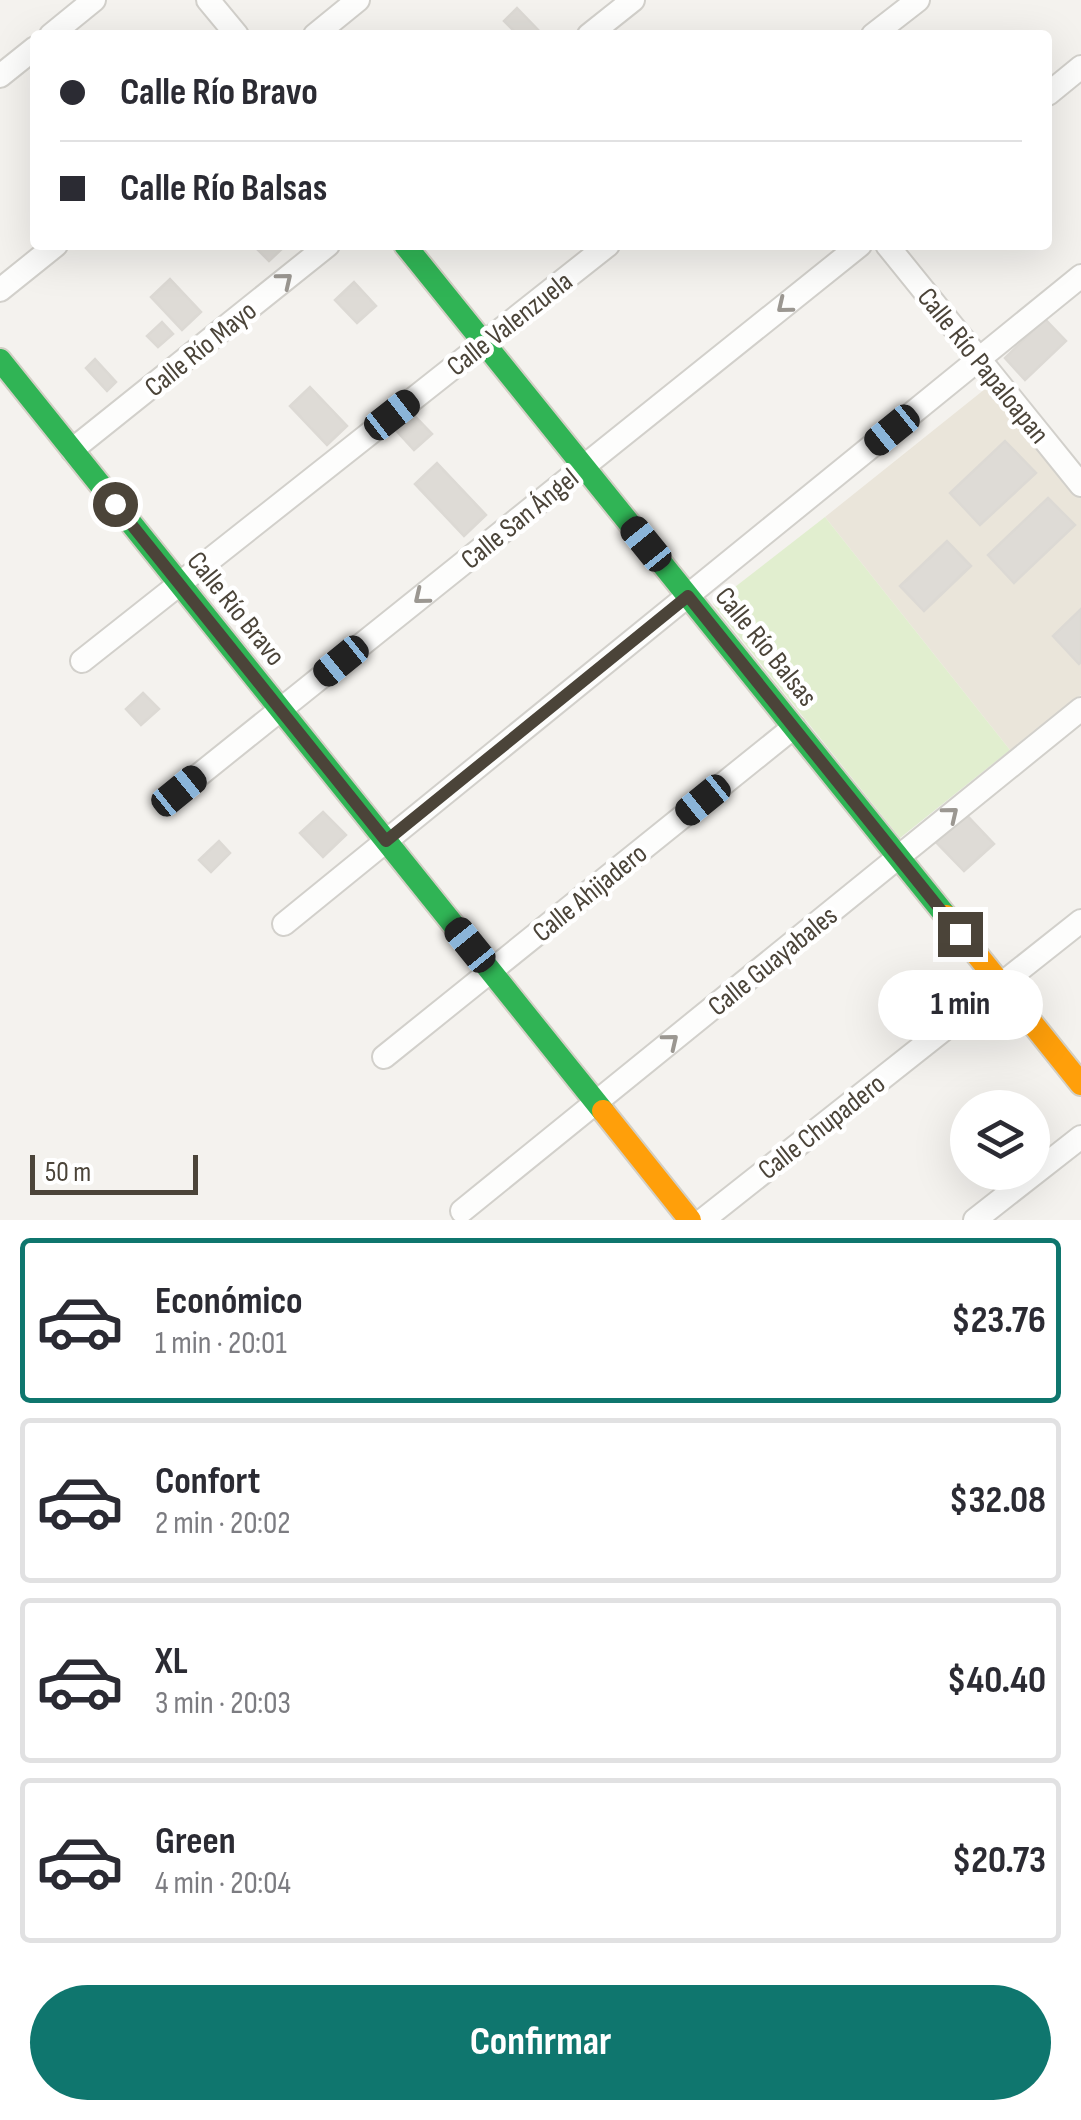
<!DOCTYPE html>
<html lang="es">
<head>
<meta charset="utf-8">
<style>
	:root { --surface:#fff; --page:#f7f7f7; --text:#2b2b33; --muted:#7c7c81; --line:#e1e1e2; --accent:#0f766e }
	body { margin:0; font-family:"Sofia Sans Condensed",sans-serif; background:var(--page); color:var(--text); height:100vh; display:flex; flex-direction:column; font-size:38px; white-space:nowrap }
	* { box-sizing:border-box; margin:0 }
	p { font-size:32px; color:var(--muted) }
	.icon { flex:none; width:55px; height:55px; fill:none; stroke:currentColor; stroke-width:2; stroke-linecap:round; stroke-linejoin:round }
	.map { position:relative; height:1220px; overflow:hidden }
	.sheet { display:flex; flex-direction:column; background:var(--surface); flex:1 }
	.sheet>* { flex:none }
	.hud { position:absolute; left:30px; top:30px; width:1022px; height:220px; border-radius:10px; box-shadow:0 10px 40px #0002; display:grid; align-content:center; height:220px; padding:0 30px; background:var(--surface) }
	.controls { position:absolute; left:950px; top:1090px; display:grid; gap:20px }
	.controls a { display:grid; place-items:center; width:100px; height:100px; border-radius:50%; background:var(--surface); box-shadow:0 10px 40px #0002; font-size:50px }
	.scale { position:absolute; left:30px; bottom:25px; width:168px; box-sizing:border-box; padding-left:10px; border:5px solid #4b4439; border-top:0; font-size:28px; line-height:35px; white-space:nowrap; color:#4b4439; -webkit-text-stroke:8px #fff; paint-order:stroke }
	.end { position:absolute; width:45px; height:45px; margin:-22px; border:12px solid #4b4439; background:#fff; box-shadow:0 0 0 5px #fff }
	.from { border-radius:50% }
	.bubble { position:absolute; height:70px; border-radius:35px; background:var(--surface); box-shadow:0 10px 40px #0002; font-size:32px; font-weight:700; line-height:70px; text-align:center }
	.car { position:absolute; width:30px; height:60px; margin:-30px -15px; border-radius:12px; box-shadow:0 0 8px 2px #0007; background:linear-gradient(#222 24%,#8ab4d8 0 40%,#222 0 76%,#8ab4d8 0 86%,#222 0) }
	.hud b { display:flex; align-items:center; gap:35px; height:95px; font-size:38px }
	.hud b+b { border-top:2px solid var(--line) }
	.hud i { width:25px; height:25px; background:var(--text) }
	ul { padding:18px 0 0; list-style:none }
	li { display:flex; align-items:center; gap:30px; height:165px; margin:0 20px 15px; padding:0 10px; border:5px solid var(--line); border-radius:10px }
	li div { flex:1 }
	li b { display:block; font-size:38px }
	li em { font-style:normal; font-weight:700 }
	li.active { border-color:var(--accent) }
	li>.icon { width:90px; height:90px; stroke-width:1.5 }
	.cta { display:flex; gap:20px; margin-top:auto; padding:20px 30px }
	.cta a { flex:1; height:115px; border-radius:60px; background:var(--accent); color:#fff; font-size:40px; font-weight:700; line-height:115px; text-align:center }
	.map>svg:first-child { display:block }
	.education { fill:#eae5da }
	.green { fill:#e1eecf }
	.building { fill:#dedbd6; stroke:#dcd9d4; stroke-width:2.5 }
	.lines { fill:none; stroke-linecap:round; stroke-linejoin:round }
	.street-casing { stroke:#d2d0cb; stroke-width:26 }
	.fast-casing { stroke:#d3cfc5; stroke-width:26 }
	.slow-casing { stroke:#d3cfc5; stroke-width:26 }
	.street { stroke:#fdfdfc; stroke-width:22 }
	.fast { stroke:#30b455; stroke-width:22 }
	.slow { stroke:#ff9f0a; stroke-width:22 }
	.oneway { stroke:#9b9791 }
	.route { stroke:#4b4439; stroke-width:12 }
	.labels { text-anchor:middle; stroke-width:9; stroke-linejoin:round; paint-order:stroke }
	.street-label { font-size:28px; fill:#4b4439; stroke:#fff }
</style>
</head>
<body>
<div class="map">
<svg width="1081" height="1220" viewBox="0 0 1081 1220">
	<rect width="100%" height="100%" fill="#f4f2ee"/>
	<polygon class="education" points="990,385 1081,498 1081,695 1010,750 825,517"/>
	<polygon class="green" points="825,517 1010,750 900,838 713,604"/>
	<g class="building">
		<polygon points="517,8 543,35 518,35 504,21"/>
		<polygon points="253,245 286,245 269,261"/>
		<polygon points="170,279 201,312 182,330 151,297"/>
		<polygon points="354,282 376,306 357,323 335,300"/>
		<polygon points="1045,319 1066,341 1025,380 1005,358"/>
		<polygon points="162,322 173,334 158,347 147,336"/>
		<polygon points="95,359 116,382 107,391 86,368"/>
		<polygon points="310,387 347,426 327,445 290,406"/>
		<polygon points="410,411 432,434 414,450 393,427"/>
		<polygon points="1005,441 1036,473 980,525 950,493"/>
		<polygon points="437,463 486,515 464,536 415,484"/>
		<polygon points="1048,498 1075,525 1014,583 988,555"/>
		<polygon points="947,541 971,566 924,611 900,586"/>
		<polygon points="1081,609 1081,662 1079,664 1053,636"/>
		<polygon points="143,693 159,709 141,725 126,709"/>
		<polygon points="960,808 994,844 964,871 931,837"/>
		<polygon points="323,812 346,835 323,857 300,833"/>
		<polygon points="219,841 230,853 211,872 199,860"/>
	</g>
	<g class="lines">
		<g class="street-casing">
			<g id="street">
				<polyline points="208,0 237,35"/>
				<polyline points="51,35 94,0"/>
				<polyline points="315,35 358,0"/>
				<polyline points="589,35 633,0"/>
				<polyline points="873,35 918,0"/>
				<polyline points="0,76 35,48"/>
				<polyline points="1048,94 1081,67"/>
				<polyline points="887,245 1081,485"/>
				<polyline points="0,290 56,245"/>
				<polyline points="72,450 328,245"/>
				<polyline points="82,661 608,245"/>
				<polyline points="179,791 860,245"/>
				<polyline points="284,924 1081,276"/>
				<polyline points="384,1057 794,727"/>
				<polyline points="462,1211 1081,709"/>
				<polyline points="703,1220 1081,921"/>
				<polyline points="975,1220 1081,1137"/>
			</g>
		</g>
		<g class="fast-casing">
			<g id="fast">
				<polyline points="405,245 946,916"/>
				<polyline points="0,360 603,1111"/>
			</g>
		</g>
		<g class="slow-casing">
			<g id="slow">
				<polyline points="946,916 1081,1084"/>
				<polyline points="603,1111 690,1220"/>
			</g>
		</g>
		<use href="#street" class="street"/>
		<use href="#fast" class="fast"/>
		<use href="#slow" class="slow"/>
	</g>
	<defs><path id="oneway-chevron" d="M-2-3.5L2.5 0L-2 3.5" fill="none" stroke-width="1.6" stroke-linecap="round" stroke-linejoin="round" transform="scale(2.5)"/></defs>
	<g class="oneway">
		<use href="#oneway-chevron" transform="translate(285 280) rotate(-39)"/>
		<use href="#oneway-chevron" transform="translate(784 306) rotate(141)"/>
		<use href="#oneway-chevron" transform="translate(421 597) rotate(141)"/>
		<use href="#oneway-chevron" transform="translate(951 814) rotate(-39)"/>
		<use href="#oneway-chevron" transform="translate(671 1041) rotate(-39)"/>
	</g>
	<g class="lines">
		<polyline class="route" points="115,504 386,841 688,596 960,934"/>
	</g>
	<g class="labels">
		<g class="street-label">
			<text transform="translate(509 323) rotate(-38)" y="10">Calle Valenzuela</text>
			<text transform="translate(200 348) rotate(-39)" y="10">Calle Río Mayo</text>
			<text transform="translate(984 365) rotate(51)" y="10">Calle Río Papaloapan</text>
			<text transform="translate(519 518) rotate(-39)" y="10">Calle San Ángel</text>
			<text transform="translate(237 608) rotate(51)" y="10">Calle Río Bravo</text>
			<text transform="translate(767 646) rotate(51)" y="10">Calle Río Balsas</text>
			<text transform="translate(589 892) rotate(-39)" y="10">Calle Ahijadero</text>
			<text transform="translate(772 960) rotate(-39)" y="10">Calle Guayabales</text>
			<text transform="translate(821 1126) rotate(-38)" y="10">Calle Chupadero</text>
		</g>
	</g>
</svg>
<div class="controls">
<a><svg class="icon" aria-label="layers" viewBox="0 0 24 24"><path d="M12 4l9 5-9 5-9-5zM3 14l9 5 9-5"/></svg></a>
</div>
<div class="scale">50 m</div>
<i class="end from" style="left:115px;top:504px"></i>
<i class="end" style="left:960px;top:934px"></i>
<div class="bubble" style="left:878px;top:970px;width:165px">1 min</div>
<i class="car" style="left:392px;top:415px;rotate:52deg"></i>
<i class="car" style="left:892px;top:430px;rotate:231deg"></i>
<i class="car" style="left:646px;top:544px;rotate:321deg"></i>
<i class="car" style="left:341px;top:661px;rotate:231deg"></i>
<i class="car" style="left:179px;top:791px;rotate:51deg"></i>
<i class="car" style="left:703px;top:800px;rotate:231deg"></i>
<i class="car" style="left:470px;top:945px;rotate:321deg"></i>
<div class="hud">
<b><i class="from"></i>Calle Río Bravo</b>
<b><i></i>Calle Río Balsas</b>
</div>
</div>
<section class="sheet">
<ul>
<li class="active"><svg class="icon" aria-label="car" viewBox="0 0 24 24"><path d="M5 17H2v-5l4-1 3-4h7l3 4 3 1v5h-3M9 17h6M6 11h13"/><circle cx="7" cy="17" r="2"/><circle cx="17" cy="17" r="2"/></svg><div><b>Económico</b><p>1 min · 20:01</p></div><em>$23.76</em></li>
<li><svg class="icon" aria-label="car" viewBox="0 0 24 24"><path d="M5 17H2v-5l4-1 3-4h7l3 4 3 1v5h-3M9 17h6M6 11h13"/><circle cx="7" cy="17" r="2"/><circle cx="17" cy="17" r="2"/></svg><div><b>Confort</b><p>2 min · 20:02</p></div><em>$32.08</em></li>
<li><svg class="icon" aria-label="car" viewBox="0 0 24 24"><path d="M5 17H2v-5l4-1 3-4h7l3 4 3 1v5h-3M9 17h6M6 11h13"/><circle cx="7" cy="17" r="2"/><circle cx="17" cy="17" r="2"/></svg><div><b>XL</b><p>3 min · 20:03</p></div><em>$40.40</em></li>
<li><svg class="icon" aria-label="car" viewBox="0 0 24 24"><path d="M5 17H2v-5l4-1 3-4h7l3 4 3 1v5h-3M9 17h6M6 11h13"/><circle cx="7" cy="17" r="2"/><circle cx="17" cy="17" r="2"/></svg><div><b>Green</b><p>4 min · 20:04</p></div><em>$20.73</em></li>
</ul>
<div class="cta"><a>Confirmar</a></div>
</section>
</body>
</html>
